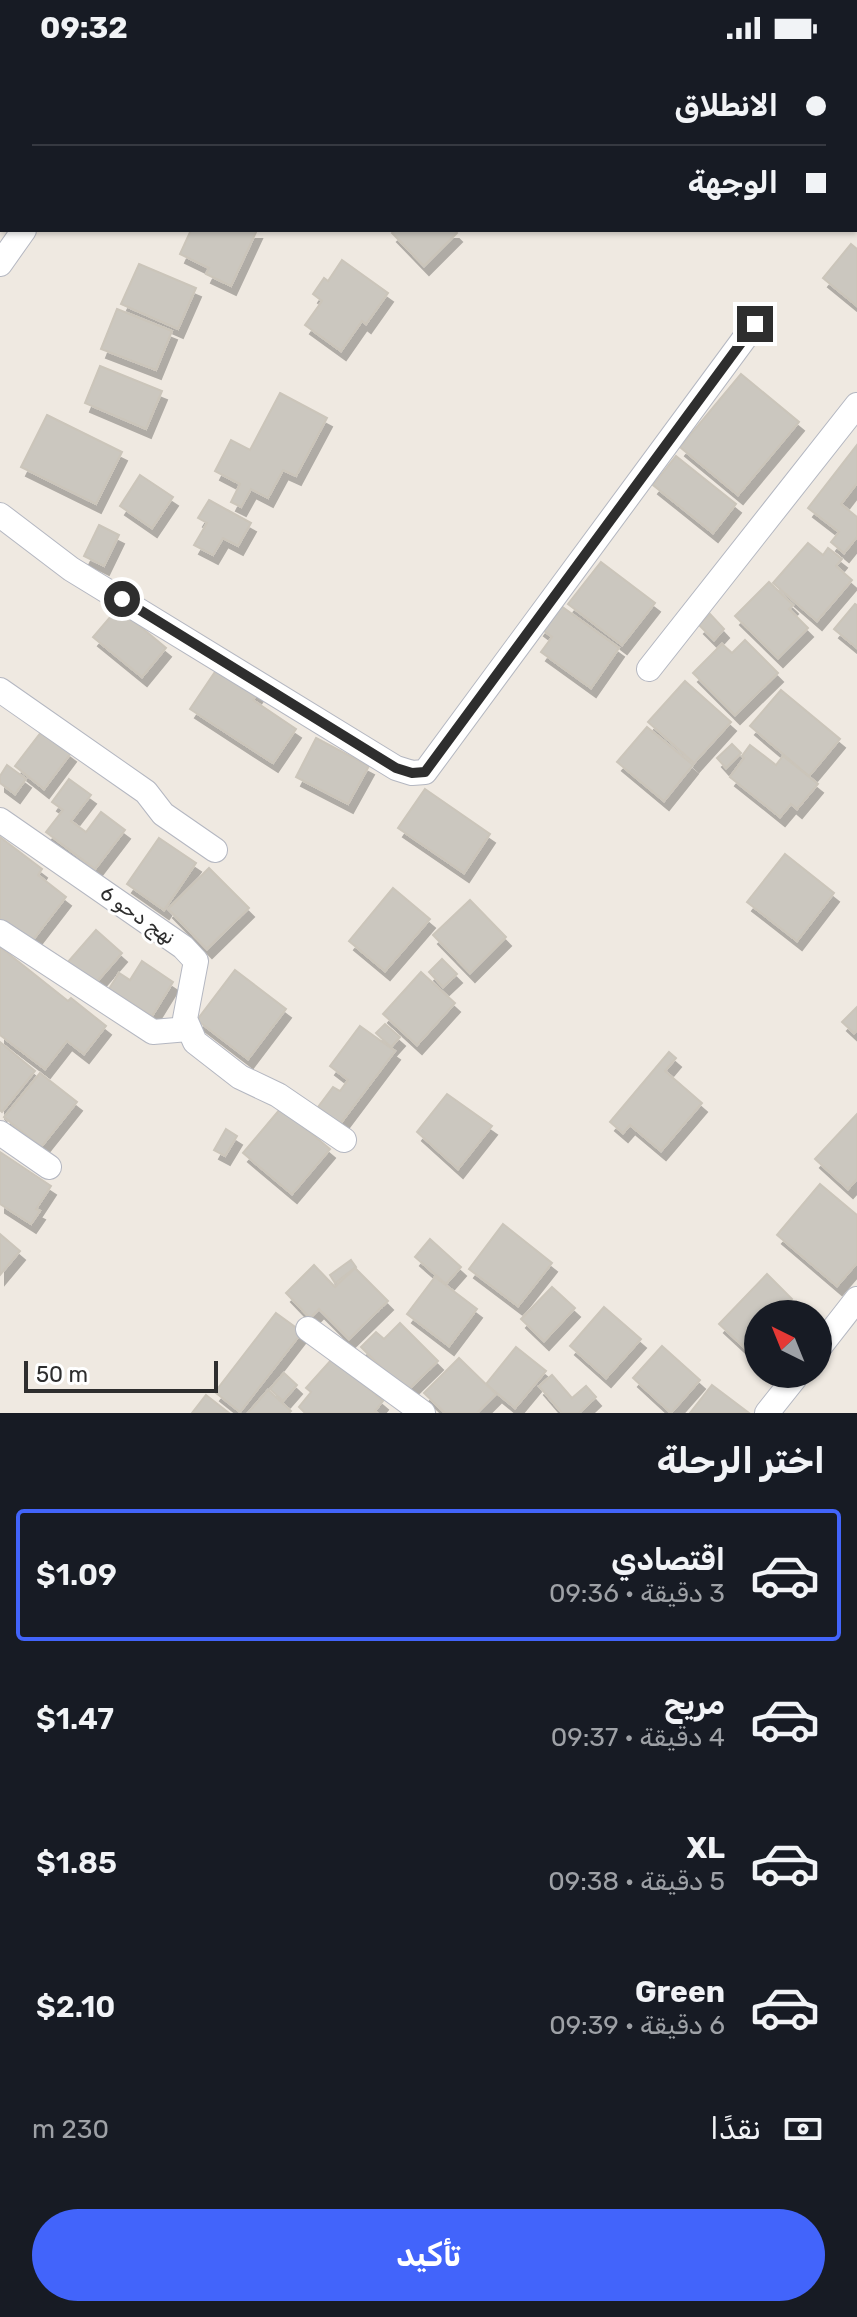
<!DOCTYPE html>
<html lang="ar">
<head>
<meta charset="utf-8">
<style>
	:root { --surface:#171b24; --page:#20242c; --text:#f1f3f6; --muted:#9ea1a6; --line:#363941; --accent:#4264fb }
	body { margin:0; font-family:Rubik,"Noto Sans Arabic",sans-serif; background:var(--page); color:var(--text); direction:rtl; height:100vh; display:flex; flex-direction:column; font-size:30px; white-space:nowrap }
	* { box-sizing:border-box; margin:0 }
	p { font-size:26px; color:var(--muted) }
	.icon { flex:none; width:44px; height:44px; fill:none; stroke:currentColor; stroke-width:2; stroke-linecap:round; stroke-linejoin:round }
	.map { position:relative; height:1357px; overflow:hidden; direction:ltr }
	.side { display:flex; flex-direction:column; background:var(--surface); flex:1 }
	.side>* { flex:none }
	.top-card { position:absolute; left:0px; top:0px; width:858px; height:176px; box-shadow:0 2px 6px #0004; direction:rtl; display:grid; align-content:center; height:176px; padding:0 32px; background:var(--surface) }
	.needle { width:52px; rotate:317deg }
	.buttons { position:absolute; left:744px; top:1244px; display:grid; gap:16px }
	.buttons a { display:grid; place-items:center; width:88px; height:88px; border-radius:50%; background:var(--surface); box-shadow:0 2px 6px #0004; font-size:40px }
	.scale { position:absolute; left:24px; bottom:20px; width:194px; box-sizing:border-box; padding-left:8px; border:4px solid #2e2e2e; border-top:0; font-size:22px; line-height:28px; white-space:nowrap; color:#2e2e2e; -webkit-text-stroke:6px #fff; paint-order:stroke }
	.end { position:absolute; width:36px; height:36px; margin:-18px; border:10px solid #2e2e2e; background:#fff; box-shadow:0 0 0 4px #fff }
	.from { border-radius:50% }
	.top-card b { display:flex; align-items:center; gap:28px; height:76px; font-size:30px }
	.top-card b+b { border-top:2px solid var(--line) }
	.top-card i { width:20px; height:20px; background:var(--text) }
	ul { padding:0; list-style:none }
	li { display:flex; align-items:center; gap:24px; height:132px; margin:0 16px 12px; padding:0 16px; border:4px solid transparent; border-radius:8px }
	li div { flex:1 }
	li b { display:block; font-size:30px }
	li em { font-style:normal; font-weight:600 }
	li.on { border-color:var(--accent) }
	li>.icon { width:72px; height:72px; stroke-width:1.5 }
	h2 { padding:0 32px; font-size:36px; line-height:96px }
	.pay { display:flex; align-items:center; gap:20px; height:88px; padding:0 32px; font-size:30px }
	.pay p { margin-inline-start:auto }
	.action { display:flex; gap:16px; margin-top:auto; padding:16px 32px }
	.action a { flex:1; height:92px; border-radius:48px; background:var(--accent); color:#fff; font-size:32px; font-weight:600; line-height:92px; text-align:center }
	.status { display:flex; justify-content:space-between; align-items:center; height:56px; padding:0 40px; background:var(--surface); direction:ltr }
	.status svg { height:22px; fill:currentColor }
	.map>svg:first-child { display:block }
	.building { fill:#cbc7bf; stroke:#cbc5ba; stroke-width:2; filter:url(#shadow) }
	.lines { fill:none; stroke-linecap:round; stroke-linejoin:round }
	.minor-casing { stroke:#b4b7c1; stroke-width:26 }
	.minor { stroke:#fff; stroke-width:24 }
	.route { stroke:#2e2e2e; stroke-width:10 }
	.labels { text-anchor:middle; stroke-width:6; stroke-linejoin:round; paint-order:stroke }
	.street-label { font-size:20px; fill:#2e2e2e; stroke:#fff }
</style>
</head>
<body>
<div class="status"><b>09:32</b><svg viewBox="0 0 49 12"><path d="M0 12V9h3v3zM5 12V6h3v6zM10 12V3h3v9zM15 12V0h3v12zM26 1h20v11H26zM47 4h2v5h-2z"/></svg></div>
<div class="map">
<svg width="857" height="1357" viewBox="0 0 857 1357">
	<defs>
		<filter id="shadow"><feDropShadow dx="5" dy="9" stdDeviation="0" flood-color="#0004"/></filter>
	</defs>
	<rect width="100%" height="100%" fill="#efe9e1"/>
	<g class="building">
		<polygon points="193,0 298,0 300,2 192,2"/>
		<polygon points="325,0 410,0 325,2"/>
		<polygon points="2,103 2,158 0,156"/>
		<polygon points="191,174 257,174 231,230 206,218 209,212 180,198"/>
		<polygon points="395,174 454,174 457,177 424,210 392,177"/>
		<polygon points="851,188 857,193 857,250 823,222"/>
		<polygon points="342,204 388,237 366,268 362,265 341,295 305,269 322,245 313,238 324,222 328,225"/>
		<polygon points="139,208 196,232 178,273 121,248"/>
		<polygon points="117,253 172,275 156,314 101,293"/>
		<polygon points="100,310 162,335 146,373 85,347"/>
		<polygon points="741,318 799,366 738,439 680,391"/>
		<polygon points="280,337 327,362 296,420 283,414 268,442 251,433 241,451 231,446 240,428 215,415 231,384 250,394"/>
		<polygon points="47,359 122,396 96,448 21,411"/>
		<polygon points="857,389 857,427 841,448 857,461 857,481 844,497 831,486 839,476 808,452"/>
		<polygon points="676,400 736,448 713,477 653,429"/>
		<polygon points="140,419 173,441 152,472 120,450"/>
		<polygon points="209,444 251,467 238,490 223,482 213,499 194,489 207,467 198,462"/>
		<polygon points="99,469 119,479 104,510 84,500"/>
		<polygon points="808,487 823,499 828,492 842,503 836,510 852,524 817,565 773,527"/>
		<polygon points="601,506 655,547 622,589 568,548"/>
		<polygon points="769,526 793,549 789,553 808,572 778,602 735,560"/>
		<polygon points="557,547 619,592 591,632 541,596 552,581 539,571"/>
		<polygon points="855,548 857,549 857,592 834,573"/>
		<polygon points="118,552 166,592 142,621 93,581"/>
		<polygon points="710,558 724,573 714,584 699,569"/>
		<polygon points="745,584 778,617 735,659 693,617 722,588 732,597"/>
		<polygon points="219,610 258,636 253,644 296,673 273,707 190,653"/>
		<polygon points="685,625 731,666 694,707 648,666"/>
		<polygon points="781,634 840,683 809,720 750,670"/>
		<polygon points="647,671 693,709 664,745 617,706"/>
		<polygon points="42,675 71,697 44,733 15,710"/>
		<polygon points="316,682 369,710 348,748 296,721"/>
		<polygon points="732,688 741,697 726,712 717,702"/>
		<polygon points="750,689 776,709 783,700 818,728 797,753 791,748 780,761 730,721 744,702 742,700"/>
		<polygon points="7,709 26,723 15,738 0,727 0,720"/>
		<polygon points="69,723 91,739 71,765 86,776 101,756 125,774 95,813 46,776 63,754 52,746"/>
		<polygon points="425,733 490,778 464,817 398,772"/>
		<polygon points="0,781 42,813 38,819 66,841 32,885 6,865 3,869 0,867"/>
		<polygon points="159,782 196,807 164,854 127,828"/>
		<polygon points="785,798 834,837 797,885 747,846"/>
		<polygon points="209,812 249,852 207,893 168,853"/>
		<polygon points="393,832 430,863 385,915 349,885"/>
		<polygon points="470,844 506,881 470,917 433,879"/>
		<polygon points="96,874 122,897 94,929 68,906"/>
		<polygon points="0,891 68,945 71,942 106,970 84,998 67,985 45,1013 0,979"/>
		<polygon points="442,903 457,918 443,931 429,916"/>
		<polygon points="142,905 173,926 152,960 109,933 119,917 130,924"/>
		<polygon points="235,914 286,953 248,1003 197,964"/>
		<polygon points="421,916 455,947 417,989 383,958"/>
		<polygon points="857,951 857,974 854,977 842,966"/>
		<polygon points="385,968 400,981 391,991 376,977"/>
		<polygon points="360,970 395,995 340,1068 318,1051 333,1031 340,1035 348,1024 330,1010"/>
		<polygon points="0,986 35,1015 2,1056 0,1054"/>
		<polygon points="669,996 676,1002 665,1015 702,1047 661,1095 630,1069 623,1077 610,1066"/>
		<polygon points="40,1017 77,1046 41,1091 4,1061"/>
		<polygon points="447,1038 492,1070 458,1113 417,1076"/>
		<polygon points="281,1052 330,1093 292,1138 243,1097"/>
		<polygon points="857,1058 857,1123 848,1133 815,1103"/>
		<polygon points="226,1073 237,1080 225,1100 214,1094"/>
		<polygon points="0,1096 51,1130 36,1153 40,1155 31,1168 0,1148"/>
		<polygon points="820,1128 857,1159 857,1207 837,1230 777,1179"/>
		<polygon points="503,1168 552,1207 518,1250 469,1213"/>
		<polygon points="0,1178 20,1195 0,1219"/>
		<polygon points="430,1183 461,1211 446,1228 415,1201"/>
		<polygon points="351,1204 356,1211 335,1227 330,1219"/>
		<polygon points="314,1209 335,1231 355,1212 388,1245 349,1283 319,1253 310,1262 286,1237"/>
		<polygon points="767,1218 792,1243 778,1258 758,1258 758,1279 745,1292 719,1268"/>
		<polygon points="435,1221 477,1253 449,1290 407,1258"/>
		<polygon points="552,1231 575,1252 544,1285 521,1263"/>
		<polygon points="604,1251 641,1283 606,1322 570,1290"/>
		<polygon points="276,1257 302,1276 240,1356 215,1336"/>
		<polygon points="400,1267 438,1305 406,1336 361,1291 376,1276 384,1283"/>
		<polygon points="662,1290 700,1324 671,1357 633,1322"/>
		<polygon points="516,1291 546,1315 515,1352 486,1328"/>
		<polygon points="333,1302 383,1345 375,1355 377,1357 305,1357 299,1351 311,1336 306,1332"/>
		<polygon points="459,1302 496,1338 477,1357 445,1357 424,1337"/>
		<polygon points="284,1317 297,1329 283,1345 270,1333"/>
		<polygon points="552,1319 572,1342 586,1330 596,1341 579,1357 562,1357 539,1330"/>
		<polygon points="712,1329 749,1357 690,1357"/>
		<polygon points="268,1334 291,1355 289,1357 248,1357"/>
		<polygon points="206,1339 229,1357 192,1357"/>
	</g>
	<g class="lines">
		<g class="minor-casing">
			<g id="minor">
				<polyline points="157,2 158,0"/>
				<polyline points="0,208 24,174"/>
				<polyline points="0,459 71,513 396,712 412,717 425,716 755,268"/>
				<polyline points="649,613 857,349"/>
				<polyline points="0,634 146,736 163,758 215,794"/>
				<polyline points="0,764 183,891 196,905 185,963 195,986 240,1021 278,1039 344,1084"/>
				<polyline points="0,876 153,976 188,973"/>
				<polyline points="0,1077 49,1111"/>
				<polyline points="308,1273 423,1357"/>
				<polyline points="818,1293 857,1243"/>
				<polyline points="767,1357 798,1318"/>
			</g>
		</g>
		<use href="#minor" class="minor"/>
	</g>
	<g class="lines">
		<polyline class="route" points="122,543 396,712 412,717 425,716 755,268"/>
	</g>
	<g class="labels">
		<g class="street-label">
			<text transform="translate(138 859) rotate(35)" y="7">نهج دحو 6</text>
		</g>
	</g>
</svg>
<div class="buttons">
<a><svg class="needle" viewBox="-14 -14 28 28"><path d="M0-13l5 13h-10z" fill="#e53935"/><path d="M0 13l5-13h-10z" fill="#9ea1a6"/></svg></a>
</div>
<div class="scale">50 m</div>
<i class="end from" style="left:122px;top:543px"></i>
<i class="end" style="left:755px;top:268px"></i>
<div class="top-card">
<b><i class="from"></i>الانطلاق</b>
<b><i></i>الوجهة</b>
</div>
</div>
<section class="side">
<h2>اختر الرحلة</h2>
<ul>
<li class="on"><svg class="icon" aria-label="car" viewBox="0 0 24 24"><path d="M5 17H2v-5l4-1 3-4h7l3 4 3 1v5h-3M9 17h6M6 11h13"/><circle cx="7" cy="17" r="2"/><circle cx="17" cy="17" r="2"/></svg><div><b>اقتصادي</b><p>3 دقيقة · 09:36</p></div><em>$1.09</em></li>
<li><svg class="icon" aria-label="car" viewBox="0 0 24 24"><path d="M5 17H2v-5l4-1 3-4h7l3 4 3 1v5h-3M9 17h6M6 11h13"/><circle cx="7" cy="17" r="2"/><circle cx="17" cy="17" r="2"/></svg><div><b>مريح</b><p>4 دقيقة · 09:37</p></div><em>$1.47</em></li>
<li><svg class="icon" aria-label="car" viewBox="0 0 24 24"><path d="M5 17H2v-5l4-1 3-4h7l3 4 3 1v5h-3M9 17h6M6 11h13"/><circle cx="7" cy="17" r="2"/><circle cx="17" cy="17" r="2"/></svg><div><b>XL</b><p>5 دقيقة · 09:38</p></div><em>$1.85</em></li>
<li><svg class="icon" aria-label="car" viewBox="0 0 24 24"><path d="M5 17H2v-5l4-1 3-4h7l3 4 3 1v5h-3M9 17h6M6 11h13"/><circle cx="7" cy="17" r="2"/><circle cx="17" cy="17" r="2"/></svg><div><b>Green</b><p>6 دقيقة · 09:39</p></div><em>$2.10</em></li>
</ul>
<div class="pay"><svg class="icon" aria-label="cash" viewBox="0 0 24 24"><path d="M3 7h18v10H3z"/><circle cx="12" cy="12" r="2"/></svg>نقدًا<p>230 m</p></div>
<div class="action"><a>تأكيد</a></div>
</section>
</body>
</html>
